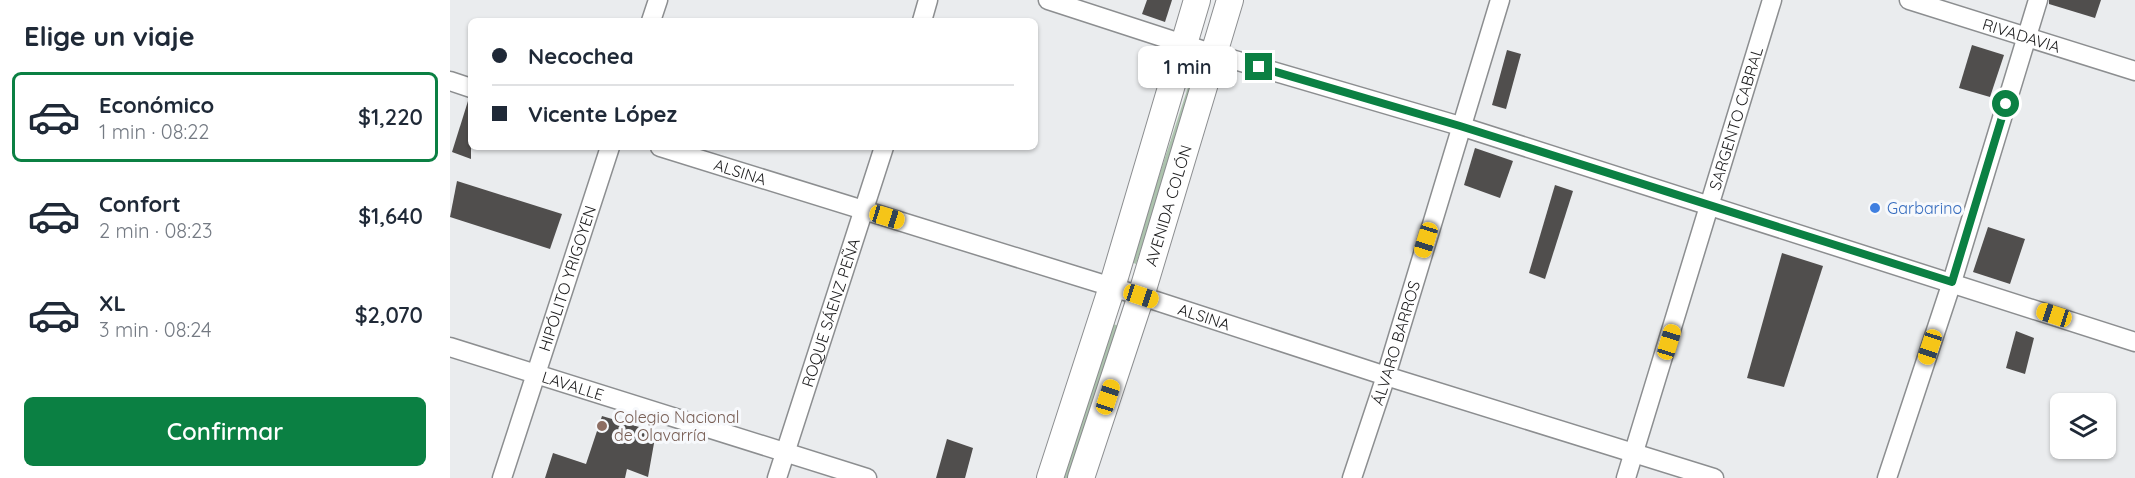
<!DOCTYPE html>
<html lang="es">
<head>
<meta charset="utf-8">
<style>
	:root { --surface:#fff; --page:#f6f6f7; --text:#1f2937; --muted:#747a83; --line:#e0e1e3; --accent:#0b8043 }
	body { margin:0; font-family:Quicksand,sans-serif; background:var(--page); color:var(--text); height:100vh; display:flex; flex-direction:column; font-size:22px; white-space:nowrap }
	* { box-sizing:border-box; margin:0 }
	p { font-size:20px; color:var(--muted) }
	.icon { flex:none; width:33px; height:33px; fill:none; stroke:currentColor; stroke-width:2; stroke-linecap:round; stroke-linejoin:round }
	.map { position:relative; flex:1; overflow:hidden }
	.details { display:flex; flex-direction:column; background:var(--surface); width:450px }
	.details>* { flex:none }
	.top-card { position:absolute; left:18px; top:18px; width:570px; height:132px; border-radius:9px; box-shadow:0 2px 4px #0004; display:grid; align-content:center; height:132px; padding:0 24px; background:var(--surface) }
	.tools { position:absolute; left:1600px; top:393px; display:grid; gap:12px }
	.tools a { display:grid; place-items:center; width:66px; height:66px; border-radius:9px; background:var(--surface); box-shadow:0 2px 4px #0004; font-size:30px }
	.end { position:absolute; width:27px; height:27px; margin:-14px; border:8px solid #0b8043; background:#fff; box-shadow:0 0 0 3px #fff }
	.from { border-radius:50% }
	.bubble { position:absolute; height:42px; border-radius:9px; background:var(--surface); box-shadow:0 2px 4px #0004; font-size:20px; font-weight:600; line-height:42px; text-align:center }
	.car { position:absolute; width:18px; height:36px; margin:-18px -9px; border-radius:8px; box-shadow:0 0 4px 2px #0007; background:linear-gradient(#f5c518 24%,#345 0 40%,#f5c518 0 76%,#345 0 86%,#f5c518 0) }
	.top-card b { display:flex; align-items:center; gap:21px; height:57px; font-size:22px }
	.top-card b+b { border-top:2px solid var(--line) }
	.top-card i { width:15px; height:15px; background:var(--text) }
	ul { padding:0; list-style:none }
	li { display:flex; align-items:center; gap:18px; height:90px; margin:0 12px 9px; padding:0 12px; border:3px solid transparent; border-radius:9px }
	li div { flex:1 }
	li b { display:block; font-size:22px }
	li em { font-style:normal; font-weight:600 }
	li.selected { border-color:var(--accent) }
	li>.icon { width:54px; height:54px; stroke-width:1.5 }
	h2 { padding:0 24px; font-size:27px; line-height:72px }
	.action { display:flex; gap:12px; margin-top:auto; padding:12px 24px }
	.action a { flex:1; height:69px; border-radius:9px; background:var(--accent); color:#fff; font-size:24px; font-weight:600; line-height:69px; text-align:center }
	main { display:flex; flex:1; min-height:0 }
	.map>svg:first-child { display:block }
	.green { fill:#acc3ad }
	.building { fill:#504e4d }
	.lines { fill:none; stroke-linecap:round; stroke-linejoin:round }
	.street-casing { stroke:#8c8e90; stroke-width:21 }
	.secondary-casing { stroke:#8c8e90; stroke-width:28 }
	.street { stroke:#fff; stroke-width:18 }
	.secondary { stroke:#fff; stroke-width:26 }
	.route { stroke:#0b8043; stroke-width:8 }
	.shop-dot { fill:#3f7fe0; stroke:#f7f9fc; stroke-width:2 }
	.education-dot { fill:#8d6e63; stroke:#f7f9fc; stroke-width:2 }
	.labels { text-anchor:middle; stroke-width:6; stroke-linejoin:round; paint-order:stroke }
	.street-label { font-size:16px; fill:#1c1c1d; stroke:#f7f9fc }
	.shop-label { font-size:16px; fill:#366cbe; stroke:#f7f9fc; text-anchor:start }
	.education-label { font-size:16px; fill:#785e54; stroke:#f7f9fc; text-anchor:start }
</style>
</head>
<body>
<main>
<section class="details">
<h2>Elige un viaje</h2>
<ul>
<li class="selected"><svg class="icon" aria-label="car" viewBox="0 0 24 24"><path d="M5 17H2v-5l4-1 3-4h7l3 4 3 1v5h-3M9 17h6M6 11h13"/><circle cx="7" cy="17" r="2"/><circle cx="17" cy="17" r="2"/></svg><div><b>Económico</b><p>1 min · 08:22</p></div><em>$1,220</em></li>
<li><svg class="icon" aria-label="car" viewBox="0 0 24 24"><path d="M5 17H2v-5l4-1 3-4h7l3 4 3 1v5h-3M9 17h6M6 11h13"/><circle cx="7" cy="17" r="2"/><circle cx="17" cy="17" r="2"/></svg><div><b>Confort</b><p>2 min · 08:23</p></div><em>$1,640</em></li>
<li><svg class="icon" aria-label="car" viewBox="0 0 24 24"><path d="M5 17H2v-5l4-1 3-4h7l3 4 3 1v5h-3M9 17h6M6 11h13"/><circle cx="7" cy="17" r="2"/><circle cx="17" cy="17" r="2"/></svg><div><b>XL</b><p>3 min · 08:24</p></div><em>$2,070</em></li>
</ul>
<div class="action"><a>Confirmar</a></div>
</section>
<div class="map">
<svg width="1685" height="478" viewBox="0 0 1685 478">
	<rect width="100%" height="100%" fill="#eaecee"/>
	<g class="green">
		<polygon points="741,78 747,80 686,264 681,262"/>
		<polygon points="663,324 669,326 619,478 613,478"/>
	</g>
	<g class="building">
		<polygon points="697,0 722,0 715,22 692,14"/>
		<polygon points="1599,0 1651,0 1645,18 1599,4"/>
		<polygon points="1522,45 1554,55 1540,97 1509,88"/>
		<polygon points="1057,50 1071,54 1056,109 1042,105"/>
		<polygon points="18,101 21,102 21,159 2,152"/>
		<polygon points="1025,148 1063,161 1050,198 1014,185"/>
		<polygon points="7,181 112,214 100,249 0,217"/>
		<polygon points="1105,185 1123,191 1095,279 1079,273"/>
		<polygon points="1538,227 1575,239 1560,284 1523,272"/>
		<polygon points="1332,253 1373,266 1334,387 1297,378"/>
		<polygon points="1566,331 1584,338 1575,374 1556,368"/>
		<polygon points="152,416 206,432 198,477 177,469 175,478 95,478 103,453 136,464"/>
		<polygon points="497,439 523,448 515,478 486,478"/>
	</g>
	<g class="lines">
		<g class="street-casing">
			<g id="street">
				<polyline points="598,0 764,54 1010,126 1685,342"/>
				<path id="s1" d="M1459 0 1685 71"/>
				<polyline points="201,21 208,0"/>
				<polyline points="472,21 478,0"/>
				<polyline points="0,81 21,88"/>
				<path id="s2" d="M210 147 691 296 936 376 1264 478"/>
				<path id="s3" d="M0 347 417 478"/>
				<path id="s4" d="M52 478 160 147"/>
				<path id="s5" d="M327 478 434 147"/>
				<path id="s6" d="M902 478 936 376 1050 0"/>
				<path id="s7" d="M1176 478 1322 0"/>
				<polyline points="1437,478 1502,282 1588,0"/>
			</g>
		</g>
		<g class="secondary-casing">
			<g id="secondary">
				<polyline points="600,478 662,287 747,0"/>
				<path id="s8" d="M631 478 691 296 780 0"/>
			</g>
		</g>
		<use href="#street" class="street"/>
		<use href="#secondary" class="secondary"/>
	</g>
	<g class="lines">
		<polyline class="route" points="809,67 1010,126 1502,282 1556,104"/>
	</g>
	<circle class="shop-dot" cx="1425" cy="208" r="6"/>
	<circle class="education-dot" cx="152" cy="426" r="6"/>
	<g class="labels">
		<g class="street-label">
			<text dy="6" stroke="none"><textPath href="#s1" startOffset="118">RIVADAVIA</textPath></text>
			<text dy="6" stroke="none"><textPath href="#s7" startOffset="376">SARGENTO CABRAL</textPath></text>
			<text dy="6" stroke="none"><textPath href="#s2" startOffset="84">ALSINA</textPath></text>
			<text dy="6" stroke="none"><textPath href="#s8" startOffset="286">AVENIDA COLÓN</textPath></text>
			<text dy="6" stroke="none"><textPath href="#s4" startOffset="210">HIPÓLITO YRIGOYEN</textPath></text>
			<text dy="6" stroke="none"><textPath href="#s5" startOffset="174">ROQUE SÁENZ PEÑA</textPath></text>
			<text dy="6" stroke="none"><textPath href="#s2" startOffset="570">ALSINA</textPath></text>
			<text dy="6" stroke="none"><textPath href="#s6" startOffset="142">ÁLVARO BARROS</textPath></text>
			<text dy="6" stroke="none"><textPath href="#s3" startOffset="129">LAVALLE</textPath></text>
		</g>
		<g class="shop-label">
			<text x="1437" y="214">Garbarino</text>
		</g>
		<g class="education-label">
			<text x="164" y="423">Colegio Nacional<tspan x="164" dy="18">de Olavarría</tspan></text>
		</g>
	</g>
</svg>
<div class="tools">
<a><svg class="icon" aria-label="layers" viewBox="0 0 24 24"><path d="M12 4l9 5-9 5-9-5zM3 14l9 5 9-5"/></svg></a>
</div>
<i class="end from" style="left:1556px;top:104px"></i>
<i class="end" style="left:809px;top:67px"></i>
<div class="bubble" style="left:688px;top:46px;width:99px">1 min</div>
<i class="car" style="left:437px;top:217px;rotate:107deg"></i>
<i class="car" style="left:976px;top:240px;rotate:197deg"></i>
<i class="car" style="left:691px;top:296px;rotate:108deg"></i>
<i class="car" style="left:1604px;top:315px;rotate:288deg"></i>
<i class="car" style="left:1219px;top:342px;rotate:17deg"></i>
<i class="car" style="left:1480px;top:347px;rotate:198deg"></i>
<i class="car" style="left:658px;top:397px;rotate:18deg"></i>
<div class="top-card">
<b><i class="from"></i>Necochea</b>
<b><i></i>Vicente López</b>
</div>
</div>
</main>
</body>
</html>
